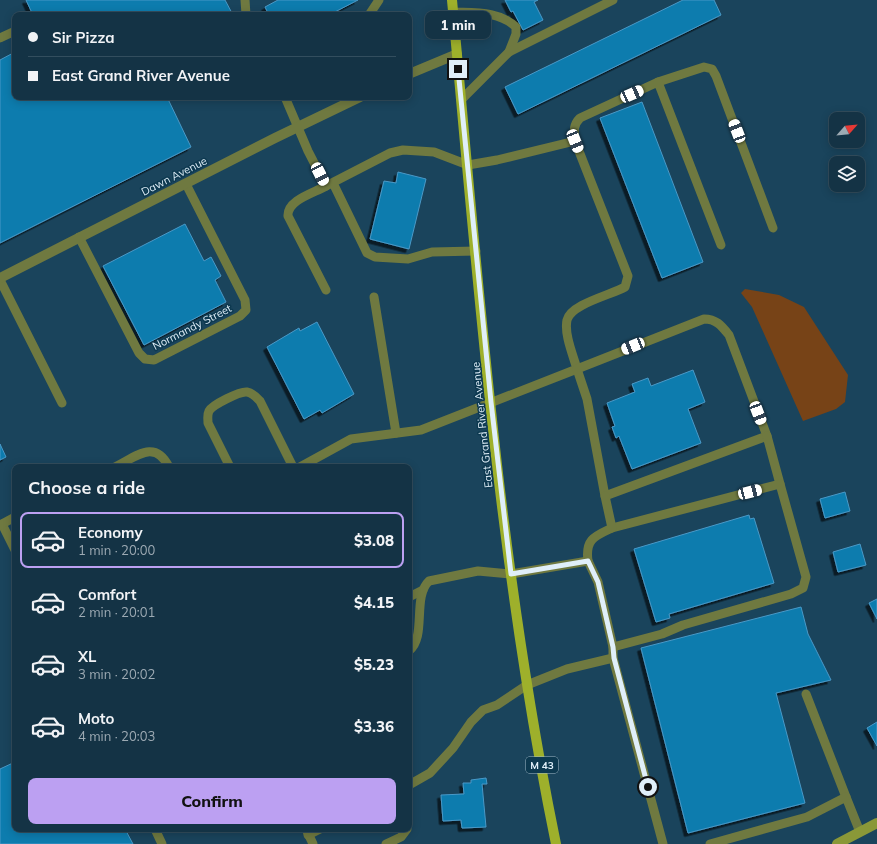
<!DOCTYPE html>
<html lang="en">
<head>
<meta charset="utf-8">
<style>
	:root { --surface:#143345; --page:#1d3b4c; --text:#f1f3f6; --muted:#9daab3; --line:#334e5e; --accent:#bca0f2 }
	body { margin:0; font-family:Mulish,sans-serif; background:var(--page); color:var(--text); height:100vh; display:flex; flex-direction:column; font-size:15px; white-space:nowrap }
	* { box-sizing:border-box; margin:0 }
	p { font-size:13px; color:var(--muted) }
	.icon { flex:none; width:22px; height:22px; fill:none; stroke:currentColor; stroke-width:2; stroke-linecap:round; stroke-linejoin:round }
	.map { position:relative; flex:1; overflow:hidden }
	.panel { position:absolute; left:12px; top:464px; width:400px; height:368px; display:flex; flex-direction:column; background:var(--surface); border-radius:8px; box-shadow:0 2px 10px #0003,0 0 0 1px var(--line) }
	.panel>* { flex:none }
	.banner { position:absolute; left:12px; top:12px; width:400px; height:88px; border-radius:8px; box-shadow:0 2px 10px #0003,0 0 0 1px var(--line); display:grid; align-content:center; height:88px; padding:0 16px; background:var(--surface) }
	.needle { width:26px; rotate:63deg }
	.fabs { position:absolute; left:829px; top:112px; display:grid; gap:8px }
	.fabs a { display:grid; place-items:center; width:36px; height:36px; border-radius:8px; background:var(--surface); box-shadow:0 2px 10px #0003,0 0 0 1px var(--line); font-size:20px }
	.end { position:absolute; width:18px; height:18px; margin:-9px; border:5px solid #e0eff9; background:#111; box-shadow:0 0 0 2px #111 }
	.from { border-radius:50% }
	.bubble { position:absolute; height:28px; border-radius:8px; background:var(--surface); box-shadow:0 2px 10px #0003,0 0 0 1px var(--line); font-size:13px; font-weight:800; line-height:28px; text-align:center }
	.car { position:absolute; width:12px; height:24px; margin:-12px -6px; border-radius:5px; box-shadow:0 0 3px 1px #0007; background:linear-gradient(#fff 24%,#345 0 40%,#fff 0 76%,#345 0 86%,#fff 0) }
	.banner b { display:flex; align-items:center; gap:14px; height:38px; font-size:15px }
	.banner b+b { border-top:1px solid var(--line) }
	.banner i { width:10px; height:10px; background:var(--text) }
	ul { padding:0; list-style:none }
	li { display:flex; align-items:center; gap:12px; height:56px; margin:0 8px 6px; padding:0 8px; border:2px solid transparent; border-radius:8px }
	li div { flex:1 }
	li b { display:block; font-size:15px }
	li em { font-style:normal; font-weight:800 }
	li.selected { border-color:var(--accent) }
	li>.icon { width:36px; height:36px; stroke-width:1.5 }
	h2 { padding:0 16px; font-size:18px; line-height:48px }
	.action { display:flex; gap:8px; margin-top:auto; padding:8px 16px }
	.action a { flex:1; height:46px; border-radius:8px; background:var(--accent); color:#111; font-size:16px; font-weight:800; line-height:46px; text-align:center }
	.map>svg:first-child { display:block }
	.green { fill:#774317 }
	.building { fill:#0b7bae; stroke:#4a99c7; filter:url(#shadow) }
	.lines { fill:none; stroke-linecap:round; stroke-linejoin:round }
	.lane { stroke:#6f7940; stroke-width:9 }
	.street { stroke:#6f7940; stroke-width:10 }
	.secondary { stroke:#8a9838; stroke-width:10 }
	.primary { stroke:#9eb02b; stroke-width:10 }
	.route { stroke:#e0eff9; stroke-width:5 }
	.labels { text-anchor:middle; stroke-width:3; stroke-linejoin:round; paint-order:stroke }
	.shield { fill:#0d3950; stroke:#a1b8c6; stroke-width:1 }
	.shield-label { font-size:10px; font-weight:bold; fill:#e0eff9 }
	.street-label { font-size:11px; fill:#e0eff9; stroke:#0d3950 }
</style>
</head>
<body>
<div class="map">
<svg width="877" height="844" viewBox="0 0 877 844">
	<defs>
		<filter id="shadow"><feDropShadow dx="-3.5" dy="3.5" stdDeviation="0" flood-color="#0009"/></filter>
	</defs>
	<rect width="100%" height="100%" fill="#1a445c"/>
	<polygon class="green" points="745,289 779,295 804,307 848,375 845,402 836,409 803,421 752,307 741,293"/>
	<g class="building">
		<polygon points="26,0 225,0 233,15 33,15"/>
		<polygon points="278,0 358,0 329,15 269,15 265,7"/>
		<polygon points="505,0 538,0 534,2 543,20 523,30 513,11 511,12"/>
		<polygon points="683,0 714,0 721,15 518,114 505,87"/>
		<polygon points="15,52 15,97 167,97 191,147 0,243 0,60"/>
		<polygon points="642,102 703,262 662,278 600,118"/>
		<polygon points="398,172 426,179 409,249 370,239 384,181 396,183"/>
		<polygon points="185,224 204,261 211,257 221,276 215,280 226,302 144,345 103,266"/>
		<polygon points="317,322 354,394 322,413 320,410 304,419 267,347 299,328 300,331"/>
		<polygon points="693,370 705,402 688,409 701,443 632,469 619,436 616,438 612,427 615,426 607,403 635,392 632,384 648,378 651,386"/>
		<polygon points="0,444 6,457 0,460"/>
		<polygon points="845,492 850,511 825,518 820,499"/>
		<polygon points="749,515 750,519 754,518 774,583 669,614 670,618 656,622 634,549"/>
		<polygon points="860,544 866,565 838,572 833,552"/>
		<polygon points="877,599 877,619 869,603"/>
		<polygon points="801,607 808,634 831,680 776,693 805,803 688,833 641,648"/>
		<polygon points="877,722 877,746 867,728"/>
		<polygon points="15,762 15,829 125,829 133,844 0,844 0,769"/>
		<polygon points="486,778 487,784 482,784 486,827 462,828 461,820 443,821 441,795 464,794 463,783 471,783 471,780"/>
	</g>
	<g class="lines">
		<g class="lane">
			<polyline points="245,0 246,15"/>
			<path d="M453 12C475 13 499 11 516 27V34L509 52"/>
			<polyline points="369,15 379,0"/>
			<polyline points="0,38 15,31"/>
			<polyline points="658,82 704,67 712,69 716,76 773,228"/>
			<path d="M285 97 308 151 326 186 390 153 403 150 434 152 468 165 497 160 575 141 628 276 625 287C611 295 571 304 567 320 564 334 573 355 577 369L421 430 351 439 300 467"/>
			<polyline points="461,100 509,52 613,0"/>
			<path d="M575 141C574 131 573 125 580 118L658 82 721 245"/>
			<polyline points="333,183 367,253 375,257 408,259 432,252 476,251"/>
			<polyline points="79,237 139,353 145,359 154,360 240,316 246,310 245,300 186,184"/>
			<polyline points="0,280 62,403"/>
			<path d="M326 290 288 216C287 200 314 193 326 186"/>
			<polyline points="374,297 396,433"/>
			<path d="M704 319C716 319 721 325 729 335L767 436 605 496 587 399 577 369Z"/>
			<polyline points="767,436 780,484"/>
			<path d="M115 467C137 456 155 439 169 467"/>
			<path d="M230 467 208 423C208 419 207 415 209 411 212 405 240 391 247 392 253 393 256 397 260 401L293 467"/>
			<polyline points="2,524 15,550"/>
			<polyline points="0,525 15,517"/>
			<polyline points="612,528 780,484 806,577 803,588 791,594 683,625 662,634 613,647"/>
			<polyline points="588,561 598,582 613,647 613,658 663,844"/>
			<polyline points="409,597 423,590"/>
			<path d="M409 651C427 637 412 597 429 581L478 571 511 574 588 561C585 539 595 536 612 528L605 496"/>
			<polyline points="806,694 846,797"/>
			<polyline points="409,785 430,773 453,748 471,722 483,710 497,705 527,685 567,669 613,658"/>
			<polyline points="155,829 162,844"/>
			<polyline points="306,829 313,844"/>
			<polyline points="308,835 320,829"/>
			<polyline points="386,844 401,837 407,829"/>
			<polyline points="710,844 807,817 846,797 860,832"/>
		</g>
		<g class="street">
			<polyline points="409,74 457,54"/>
			<polyline points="0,278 275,138 360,97"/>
		</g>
		<polyline class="secondary" points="837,844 877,823"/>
		<path class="primary" d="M452 0C478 282 499 567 556 844"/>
	</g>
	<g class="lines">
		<polyline class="route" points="458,69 491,402 511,574 588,561 598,582 613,647 614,658 648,787"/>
	</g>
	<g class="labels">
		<rect class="shield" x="526" y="757" width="32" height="16" rx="3"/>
		<g class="shield-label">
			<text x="542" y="769">M 43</text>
		</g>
		<g class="street-label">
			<text transform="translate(174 176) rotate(-27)" y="4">Dawn Avenue</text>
			<text transform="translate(192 327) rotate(-27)" y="4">Normandy Street</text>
			<text transform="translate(482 425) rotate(-96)" y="4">East Grand River Avenue</text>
		</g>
	</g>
</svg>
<div class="fabs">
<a><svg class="needle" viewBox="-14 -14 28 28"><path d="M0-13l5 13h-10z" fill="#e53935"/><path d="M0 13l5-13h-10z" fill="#9daab3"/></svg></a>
<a><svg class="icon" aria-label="layers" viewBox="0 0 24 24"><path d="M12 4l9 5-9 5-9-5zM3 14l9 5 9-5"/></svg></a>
</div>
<i class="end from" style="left:648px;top:787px"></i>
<i class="end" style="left:458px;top:69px"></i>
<div class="bubble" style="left:425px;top:11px;width:66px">1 min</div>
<i class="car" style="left:632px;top:94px;rotate:66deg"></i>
<i class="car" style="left:737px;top:131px;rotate:339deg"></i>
<i class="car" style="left:575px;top:141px;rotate:158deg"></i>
<i class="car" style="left:320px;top:174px;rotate:153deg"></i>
<i class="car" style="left:633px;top:346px;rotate:248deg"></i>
<i class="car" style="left:758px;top:413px;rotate:159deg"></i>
<i class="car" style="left:750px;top:492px;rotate:75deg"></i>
<div class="banner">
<b><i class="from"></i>Sir Pizza</b>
<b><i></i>East Grand River Avenue</b>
</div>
<section class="panel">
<h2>Choose a ride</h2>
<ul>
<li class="selected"><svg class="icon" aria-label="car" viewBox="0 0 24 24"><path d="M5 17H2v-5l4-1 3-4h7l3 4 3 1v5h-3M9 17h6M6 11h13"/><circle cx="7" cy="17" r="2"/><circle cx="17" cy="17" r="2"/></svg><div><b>Economy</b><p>1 min · 20:00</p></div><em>$3.08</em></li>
<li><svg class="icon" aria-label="car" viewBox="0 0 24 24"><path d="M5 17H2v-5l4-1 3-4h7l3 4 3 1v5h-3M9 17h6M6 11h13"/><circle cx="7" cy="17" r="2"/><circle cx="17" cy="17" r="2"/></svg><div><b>Comfort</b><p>2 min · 20:01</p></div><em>$4.15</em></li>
<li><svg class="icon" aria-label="car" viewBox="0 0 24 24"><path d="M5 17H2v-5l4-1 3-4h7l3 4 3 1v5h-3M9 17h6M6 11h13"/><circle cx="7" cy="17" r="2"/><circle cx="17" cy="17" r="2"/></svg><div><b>XL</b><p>3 min · 20:02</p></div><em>$5.23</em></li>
<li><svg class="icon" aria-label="car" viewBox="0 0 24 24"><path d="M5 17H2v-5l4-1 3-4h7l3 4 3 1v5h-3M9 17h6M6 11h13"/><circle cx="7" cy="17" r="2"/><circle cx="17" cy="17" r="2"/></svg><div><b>Moto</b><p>4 min · 20:03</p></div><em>$3.36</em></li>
</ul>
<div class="action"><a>Confirm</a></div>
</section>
</div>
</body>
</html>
